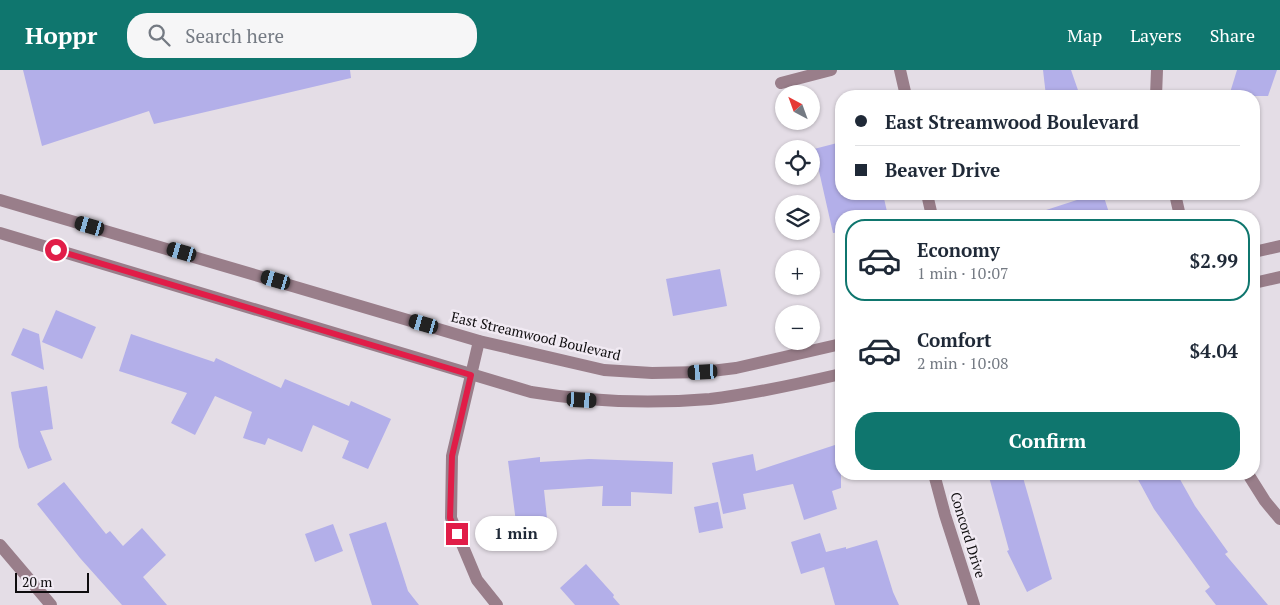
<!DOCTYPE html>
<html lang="en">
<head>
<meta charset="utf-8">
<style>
	:root { --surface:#fff; --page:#f6f6f7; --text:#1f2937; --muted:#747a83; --line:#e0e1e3; --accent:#0f766e }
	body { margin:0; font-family:"PT Serif",serif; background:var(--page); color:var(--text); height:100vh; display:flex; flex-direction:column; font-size:19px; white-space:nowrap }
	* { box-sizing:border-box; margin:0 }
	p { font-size:16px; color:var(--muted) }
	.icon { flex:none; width:28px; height:28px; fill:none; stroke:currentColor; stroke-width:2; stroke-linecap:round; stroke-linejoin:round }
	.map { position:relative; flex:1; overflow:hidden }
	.drawer { position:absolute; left:835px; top:140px; width:425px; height:270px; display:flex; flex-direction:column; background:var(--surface); border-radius:20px; box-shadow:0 1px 4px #0004 }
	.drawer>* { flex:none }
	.top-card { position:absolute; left:835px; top:20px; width:425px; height:110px; border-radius:20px; box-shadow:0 1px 4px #0004; display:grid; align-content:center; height:110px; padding:0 20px; background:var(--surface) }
	.needle { width:32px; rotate:319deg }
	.controls { position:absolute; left:775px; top:15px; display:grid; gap:10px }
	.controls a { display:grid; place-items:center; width:45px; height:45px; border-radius:50%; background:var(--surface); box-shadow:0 1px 4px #0004; font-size:25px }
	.scale { position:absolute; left:15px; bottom:12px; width:74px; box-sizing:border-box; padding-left:5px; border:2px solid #0e0c0e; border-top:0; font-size:14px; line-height:18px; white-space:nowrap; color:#0e0c0e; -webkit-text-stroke:4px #f1eaf3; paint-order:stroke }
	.end { position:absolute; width:22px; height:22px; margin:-11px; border:6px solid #e11d48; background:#fff; box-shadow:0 0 0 2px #fff }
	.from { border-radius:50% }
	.bubble { position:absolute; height:35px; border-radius:18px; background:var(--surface); box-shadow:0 1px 4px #0004; font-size:16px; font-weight:800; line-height:35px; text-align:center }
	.car { position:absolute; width:15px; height:30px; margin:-15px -8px; border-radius:6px; box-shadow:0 0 4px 1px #0007; background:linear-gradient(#222 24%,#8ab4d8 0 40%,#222 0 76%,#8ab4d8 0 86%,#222 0) }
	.top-card b { display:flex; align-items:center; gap:18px; height:48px; font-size:19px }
	.top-card b+b { border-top:1px solid var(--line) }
	.top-card i { width:12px; height:12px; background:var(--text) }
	ul { padding:9px 0 0; list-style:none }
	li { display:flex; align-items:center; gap:15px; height:82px; margin:0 10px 8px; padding:0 10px; border:2px solid transparent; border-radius:20px }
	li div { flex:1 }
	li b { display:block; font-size:19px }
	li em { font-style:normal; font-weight:800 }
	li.selected { border-color:var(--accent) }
	li>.icon { width:45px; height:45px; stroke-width:1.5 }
	.action { display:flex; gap:10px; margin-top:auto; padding:10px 20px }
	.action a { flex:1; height:58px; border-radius:20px; background:var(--accent); color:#fff; font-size:20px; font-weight:800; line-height:58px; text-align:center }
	header { display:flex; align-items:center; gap:30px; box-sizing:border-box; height:70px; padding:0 25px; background:var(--accent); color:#fff }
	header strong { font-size:24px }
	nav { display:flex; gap:28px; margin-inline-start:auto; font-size:18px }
	.search { width:350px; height:45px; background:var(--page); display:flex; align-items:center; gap:12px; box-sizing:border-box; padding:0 18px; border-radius:20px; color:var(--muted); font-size:19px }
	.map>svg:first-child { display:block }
	.building { fill:#b3afe9 }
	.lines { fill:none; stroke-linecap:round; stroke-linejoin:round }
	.minor { stroke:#997e8a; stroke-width:12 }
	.route { stroke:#e11d48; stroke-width:6 }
	.labels { text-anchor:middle; stroke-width:5; stroke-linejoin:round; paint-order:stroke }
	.street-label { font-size:14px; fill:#0e0c0e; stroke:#f1eaf3 }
</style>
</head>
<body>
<header>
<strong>Hoppr</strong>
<div class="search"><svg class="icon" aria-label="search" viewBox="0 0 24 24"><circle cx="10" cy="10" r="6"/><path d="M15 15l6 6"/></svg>Search here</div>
<nav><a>Map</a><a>Layers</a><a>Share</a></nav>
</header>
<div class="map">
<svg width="1280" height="535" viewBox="0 0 1280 535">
	<rect width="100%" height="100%" fill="#e4dde6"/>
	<g class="building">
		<polygon points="23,0 350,0 351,8 154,54 149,41 42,76"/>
		<polygon points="1043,0 1071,0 1080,26 1046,26"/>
		<polygon points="1237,0 1277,0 1268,26 1229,26"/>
		<polygon points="841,72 841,124 883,124 888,146 841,146 841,162 833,163 814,79"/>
		<polygon points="1079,124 1103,124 1110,146 1040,146 1040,142 1080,129"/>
		<polygon points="720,199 727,236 673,246 666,209"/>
		<polygon points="56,240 96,257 82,289 42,272"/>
		<polygon points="23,258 39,264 44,300 11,285"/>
		<polygon points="131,264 214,292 216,288 281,318 285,309 349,336 351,331 391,349 368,399 342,388 349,371 313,355 302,382 268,368 265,375 243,368 252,342 215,326 195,365 171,353 187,323 119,301"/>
		<polygon points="47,316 53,359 40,361 52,390 28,399 19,377 11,322"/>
		<polygon points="841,373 841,418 832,421 837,439 804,450 793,414 743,424 746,439 723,444 712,393 753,384 756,401"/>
		<polygon points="540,387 540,392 589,389 673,392 672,424 631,422 631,436 602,436 603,416 544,420 547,448 516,452 508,391"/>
		<polygon points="1001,404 1022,404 1052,509 1027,522 1007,481 1009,480 989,407"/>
		<polygon points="1135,404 1177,404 1195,436 1228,482 1225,484 1268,535 1216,535 1205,521 1210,517 1154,439"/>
		<polygon points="64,412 106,464 110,461 123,476 142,458 166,485 143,507 167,535 122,535 80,488 37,434"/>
		<polygon points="718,432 723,458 699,463 694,437"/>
		<polygon points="386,452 408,521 419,535 372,535 349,464"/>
		<polygon points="333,454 343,481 315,492 305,464"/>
		<polygon points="820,463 826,482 846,477 846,479 877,470 893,522 899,535 835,535 824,497 801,504 791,472"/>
		<polygon points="586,494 614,525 613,527 620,535 575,535 560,518"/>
	</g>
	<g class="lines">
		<g class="minor">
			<polyline points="900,0 906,26"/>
			<polyline points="781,13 831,0"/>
			<polyline points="1156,26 1157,0"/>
			<polyline points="927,124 932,146"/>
			<polyline points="1175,124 1180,146"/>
			<polyline points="0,130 479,271 604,300 652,303 703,302 736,298 841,274"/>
			<path d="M0 163 531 322C591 332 650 334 710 329 754 324 798 314 841 304"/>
			<polyline points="1254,182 1280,176"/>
			<polyline points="1254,213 1280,207"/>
			<polyline points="479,271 452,386 451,448 477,510 497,535"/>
			<polyline points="934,404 945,445 974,535"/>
			<polyline points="1248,404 1265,431 1280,449"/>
			<polyline points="0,475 51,535"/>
		</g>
	</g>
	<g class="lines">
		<polyline class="route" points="56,180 471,305 452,386 450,448 457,464"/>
	</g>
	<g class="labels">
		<g class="street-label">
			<text transform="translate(536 266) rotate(13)" y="5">East Streamwood Boulevard</text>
			<text transform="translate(968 465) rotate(73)" y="5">Concord Drive</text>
		</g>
	</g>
</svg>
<div class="controls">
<a><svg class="needle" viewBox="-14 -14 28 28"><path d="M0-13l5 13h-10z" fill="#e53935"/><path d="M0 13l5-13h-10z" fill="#747a83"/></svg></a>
<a><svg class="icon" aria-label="locate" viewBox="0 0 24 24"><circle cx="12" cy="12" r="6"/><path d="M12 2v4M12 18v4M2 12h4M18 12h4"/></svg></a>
<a><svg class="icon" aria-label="layers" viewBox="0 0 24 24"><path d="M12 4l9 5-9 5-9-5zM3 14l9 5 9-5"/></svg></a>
<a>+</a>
<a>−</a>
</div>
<div class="scale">20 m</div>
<i class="end from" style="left:56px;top:180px"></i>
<i class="end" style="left:457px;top:464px"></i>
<div class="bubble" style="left:475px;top:446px;width:82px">1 min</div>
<i class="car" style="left:90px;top:156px;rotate:286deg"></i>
<i class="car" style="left:182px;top:182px;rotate:286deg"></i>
<i class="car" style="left:276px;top:210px;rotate:286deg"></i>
<i class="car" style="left:424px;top:254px;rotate:286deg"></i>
<i class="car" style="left:703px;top:302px;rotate:267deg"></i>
<i class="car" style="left:582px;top:330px;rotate:93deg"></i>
<div class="top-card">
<b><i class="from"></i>East Streamwood Boulevard</b>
<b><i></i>Beaver Drive</b>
</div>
<section class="drawer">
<ul>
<li class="selected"><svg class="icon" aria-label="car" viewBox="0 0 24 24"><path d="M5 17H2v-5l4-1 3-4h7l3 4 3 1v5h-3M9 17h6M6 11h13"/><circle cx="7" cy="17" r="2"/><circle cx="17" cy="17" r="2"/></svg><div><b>Economy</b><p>1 min · 10:07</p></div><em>$2.99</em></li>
<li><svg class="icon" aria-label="car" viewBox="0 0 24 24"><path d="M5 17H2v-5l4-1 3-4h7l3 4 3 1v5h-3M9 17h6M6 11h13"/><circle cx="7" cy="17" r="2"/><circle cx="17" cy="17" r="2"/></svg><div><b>Comfort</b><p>2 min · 10:08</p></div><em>$4.04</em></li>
</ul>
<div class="action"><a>Confirm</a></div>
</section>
</div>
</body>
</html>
